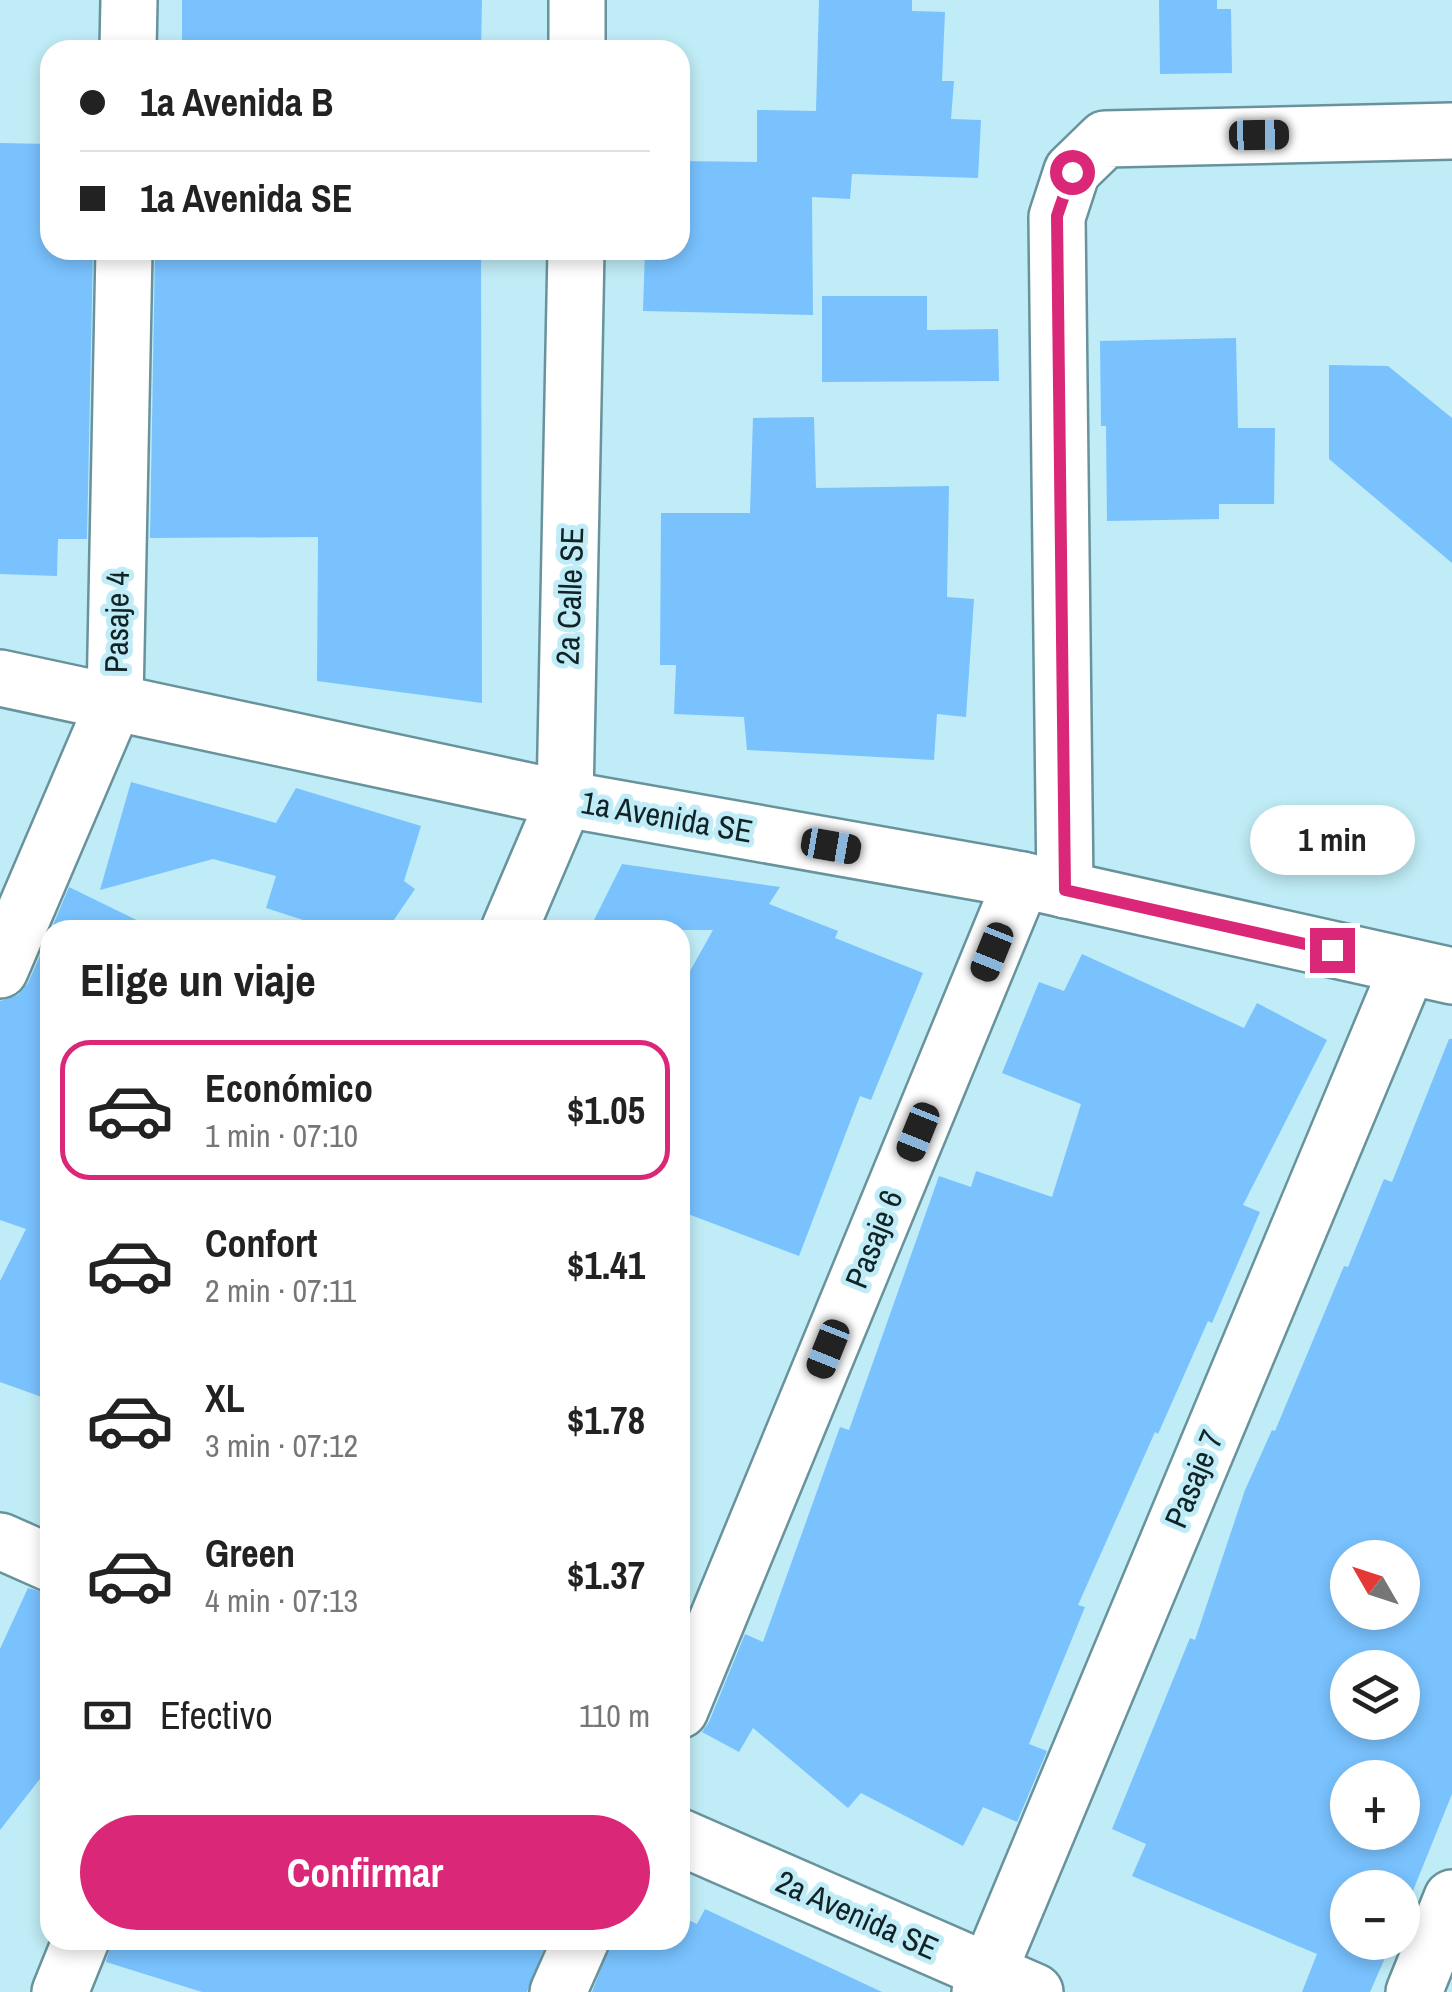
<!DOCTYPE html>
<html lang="es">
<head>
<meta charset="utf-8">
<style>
	:root { --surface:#fff; --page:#f6f6f6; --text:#222; --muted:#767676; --line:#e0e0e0; --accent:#db2777 }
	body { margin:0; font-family:"Archivo Narrow",sans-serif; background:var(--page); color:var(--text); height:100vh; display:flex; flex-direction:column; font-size:38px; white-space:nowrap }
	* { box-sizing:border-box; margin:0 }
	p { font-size:32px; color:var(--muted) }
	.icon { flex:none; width:55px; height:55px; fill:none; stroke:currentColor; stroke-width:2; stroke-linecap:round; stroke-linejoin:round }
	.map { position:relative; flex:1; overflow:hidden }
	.side { position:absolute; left:40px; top:920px; width:650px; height:1030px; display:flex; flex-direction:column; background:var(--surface); border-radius:30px; box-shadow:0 5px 15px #0003 }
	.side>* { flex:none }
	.top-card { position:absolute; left:40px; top:40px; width:650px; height:220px; border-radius:30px; box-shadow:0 5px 15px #0003; display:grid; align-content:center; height:220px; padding:0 40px; background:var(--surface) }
	.needle { width:65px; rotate:309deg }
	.tools { position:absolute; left:1330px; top:1540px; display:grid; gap:20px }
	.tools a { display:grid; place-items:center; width:90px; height:90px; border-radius:50%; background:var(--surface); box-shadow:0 5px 15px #0003; font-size:50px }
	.end { position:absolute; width:45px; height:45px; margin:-22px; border:12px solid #db2777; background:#fff; box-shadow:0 0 0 5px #fff }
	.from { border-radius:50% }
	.bubble { position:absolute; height:70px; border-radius:35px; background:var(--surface); box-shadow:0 5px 15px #0003; font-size:32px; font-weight:800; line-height:70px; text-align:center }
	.car { position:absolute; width:30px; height:60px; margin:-30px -15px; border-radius:12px; box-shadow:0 0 8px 2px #0007; background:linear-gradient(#222 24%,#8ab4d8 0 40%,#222 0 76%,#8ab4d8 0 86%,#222 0) }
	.top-card b { display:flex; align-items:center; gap:35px; height:95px; font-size:38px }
	.top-card b+b { border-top:2px solid var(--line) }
	.top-card i { width:25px; height:25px; background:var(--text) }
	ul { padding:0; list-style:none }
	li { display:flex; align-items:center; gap:30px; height:140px; margin:0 20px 15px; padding:0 20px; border:5px solid transparent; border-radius:30px }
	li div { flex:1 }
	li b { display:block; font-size:38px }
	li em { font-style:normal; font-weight:800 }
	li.active { border-color:var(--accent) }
	li>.icon { width:90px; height:90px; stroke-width:1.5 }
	h2 { padding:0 40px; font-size:45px; line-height:120px }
	.pay { display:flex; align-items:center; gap:25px; height:110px; padding:0 40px; font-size:38px }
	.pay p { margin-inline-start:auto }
	.action { display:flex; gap:20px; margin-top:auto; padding:20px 40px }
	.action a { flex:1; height:115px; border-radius:60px; background:var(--accent); color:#fff; font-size:40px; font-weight:800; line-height:115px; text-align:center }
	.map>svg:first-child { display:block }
	.building { fill:#79c2fe; fill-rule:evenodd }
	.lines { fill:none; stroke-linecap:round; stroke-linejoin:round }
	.minor-casing { stroke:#68939c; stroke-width:60 }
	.minor { stroke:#fff; stroke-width:55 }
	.route { stroke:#db2777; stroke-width:12 }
	.labels { text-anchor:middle; stroke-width:10; stroke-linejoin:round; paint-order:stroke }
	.street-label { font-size:32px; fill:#112326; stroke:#bfecf6 }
</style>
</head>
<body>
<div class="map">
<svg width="1452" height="1992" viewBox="0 0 1452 1992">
	<rect width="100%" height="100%" fill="#bfecf6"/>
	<g class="building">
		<polygon points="182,0 482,0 481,50 182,50"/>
		<polygon points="819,0 912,0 912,11 945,12 942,81 954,81 951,119 981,120 978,178 852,174 850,199 812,197 813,315 643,311 645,250 680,250 680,161 757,162 757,110 816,111"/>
		<polygon points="1159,0 1217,0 1217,9 1231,9 1232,73 1160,74"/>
		<polygon points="0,143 50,144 50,250 93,250 87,539 58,539 57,576 0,574"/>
		<polygon points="155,250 481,250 482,703 317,681 318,537 150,538"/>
		<polygon points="822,296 927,296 927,330 998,329 999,381 822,382"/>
		<polygon points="1236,338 1238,428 1275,428 1274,504 1219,504 1219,519 1107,521 1106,426 1101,426 1100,341"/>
		<polygon points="1329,365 1388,366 1452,418 1452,563 1329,459"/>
		<polygon points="814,417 816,488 949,486 947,597 974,599 966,717 937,714 934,760 747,750 744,717 674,714 676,665 660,665 661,513 750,513 753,418"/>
		<polygon points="131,782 276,823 296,788 421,826 404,881 415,889 387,930 334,930 266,908 276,876 213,859 100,890"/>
		<polygon points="622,864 780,887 769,904 838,931 835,938 923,973 871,1100 860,1096 799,1256 680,1211 680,989 713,930 589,930"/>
		<polygon points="69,887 157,930 51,930"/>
		<polygon points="50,933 50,1400 0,1382 0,1281 26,1229 0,1220 0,1001 18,995 28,983"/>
		<polygon points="1082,954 1244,1028 1257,1003 1327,1040 1243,1205 1260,1212 1212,1323 1208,1321 1158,1434 1155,1432 1078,1605 1085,1607 1029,1744 1047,1751 1017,1822 983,1807 963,1846 861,1793 848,1808 753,1728 739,1752 702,1732 709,1722 745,1634 763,1642 840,1427 849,1430 939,1176 971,1187 976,1171 1052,1197 1081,1104 1002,1073 1039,982 1064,991"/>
		<path d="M1449 1039H1452V1794L1402 1918V1888H1348V1942H1392L1370 1992H1302L1317 1954 1132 1876 1146 1844 1112 1829 1190 1638 1195 1640 1245 1490 1272 1430 1275 1431 1344 1266 1348 1267 1384 1179 1392 1182ZM1348 1558H1402V1612H1348ZM1348 1668H1402V1722H1348ZM1348 1778H1402V1832H1348Z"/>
		<polygon points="28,1588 50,1594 50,1766 0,1830 0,1649"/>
		<polygon points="705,1909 882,1992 592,1992 612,1940 680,1940 680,1916 697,1924"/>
		<polygon points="112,1940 547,1940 527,1992 202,1992 106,1962"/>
	</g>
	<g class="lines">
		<g class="minor-casing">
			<g id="minor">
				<polyline points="128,50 129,0"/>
				<polyline points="577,50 577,0"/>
				<polyline points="0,678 565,799 1022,880 1452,976"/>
				<polyline points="1065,890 1057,217 1072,171 1105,139 1452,131"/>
				<polyline points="509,930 565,799 576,250"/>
				<polyline points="0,970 115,701 124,250"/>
				<polyline points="0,1541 50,1563"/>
				<polyline points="680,1710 1022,880"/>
				<polyline points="680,1837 1035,1992"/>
				<polyline points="60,1992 81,1940"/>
				<polyline points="558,1992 581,1940"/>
				<polyline points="980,1992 1408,967"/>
				<polyline points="1414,1992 1452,1898"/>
			</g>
		</g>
		<use href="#minor" class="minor"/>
	</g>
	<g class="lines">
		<polyline class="route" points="1072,172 1057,216 1065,890 1332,950"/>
	</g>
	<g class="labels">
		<g class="street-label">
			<text transform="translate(570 596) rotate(-88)" y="11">2a Calle SE</text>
			<text transform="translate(117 622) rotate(-89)" y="11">Pasaje 4</text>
			<text transform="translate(667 817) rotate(10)" y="11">1a Avenida SE</text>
			<text transform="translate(874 1239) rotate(-68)" y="11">Pasaje 6</text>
			<text transform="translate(1194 1479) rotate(-67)" y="11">Pasaje 7</text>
			<text transform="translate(857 1915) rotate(24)" y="11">2a Avenida SE</text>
		</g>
	</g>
</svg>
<div class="tools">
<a><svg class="needle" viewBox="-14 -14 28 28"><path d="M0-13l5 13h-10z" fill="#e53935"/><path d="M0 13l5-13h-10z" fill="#767676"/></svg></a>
<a><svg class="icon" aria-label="layers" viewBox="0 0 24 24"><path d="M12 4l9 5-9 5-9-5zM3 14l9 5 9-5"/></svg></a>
<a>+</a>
<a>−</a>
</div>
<i class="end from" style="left:1072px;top:172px"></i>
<i class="end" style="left:1332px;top:950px"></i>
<div class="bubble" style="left:1250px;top:805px;width:165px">1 min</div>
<i class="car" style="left:1259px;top:135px;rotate:89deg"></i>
<i class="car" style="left:831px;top:846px;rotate:100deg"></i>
<i class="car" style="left:992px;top:952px;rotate:202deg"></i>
<i class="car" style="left:918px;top:1132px;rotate:202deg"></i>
<i class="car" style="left:828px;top:1349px;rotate:202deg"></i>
<div class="top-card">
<b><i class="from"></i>1a Avenida B</b>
<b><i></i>1a Avenida SE</b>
</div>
<section class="side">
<h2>Elige un viaje</h2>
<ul>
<li class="active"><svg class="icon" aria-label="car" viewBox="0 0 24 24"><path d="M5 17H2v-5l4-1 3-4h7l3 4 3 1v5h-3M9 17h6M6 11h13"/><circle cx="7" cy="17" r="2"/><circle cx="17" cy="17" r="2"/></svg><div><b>Económico</b><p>1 min · 07:10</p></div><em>$1.05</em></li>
<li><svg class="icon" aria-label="car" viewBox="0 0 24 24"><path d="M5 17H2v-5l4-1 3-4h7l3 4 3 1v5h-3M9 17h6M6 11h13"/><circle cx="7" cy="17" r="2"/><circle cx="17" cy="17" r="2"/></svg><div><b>Confort</b><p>2 min · 07:11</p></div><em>$1.41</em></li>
<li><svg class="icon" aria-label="car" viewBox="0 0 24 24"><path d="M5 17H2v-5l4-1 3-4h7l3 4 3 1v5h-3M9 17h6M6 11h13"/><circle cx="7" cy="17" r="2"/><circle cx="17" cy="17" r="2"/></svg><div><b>XL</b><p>3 min · 07:12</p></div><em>$1.78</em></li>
<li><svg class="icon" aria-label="car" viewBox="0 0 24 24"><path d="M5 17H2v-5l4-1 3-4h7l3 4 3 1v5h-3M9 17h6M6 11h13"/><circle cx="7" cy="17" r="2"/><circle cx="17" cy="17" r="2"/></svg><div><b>Green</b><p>4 min · 07:13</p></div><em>$1.37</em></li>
</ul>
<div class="pay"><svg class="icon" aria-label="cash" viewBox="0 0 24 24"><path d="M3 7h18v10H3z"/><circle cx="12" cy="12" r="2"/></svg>Efectivo<p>110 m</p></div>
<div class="action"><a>Confirmar</a></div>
</section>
</div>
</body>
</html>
